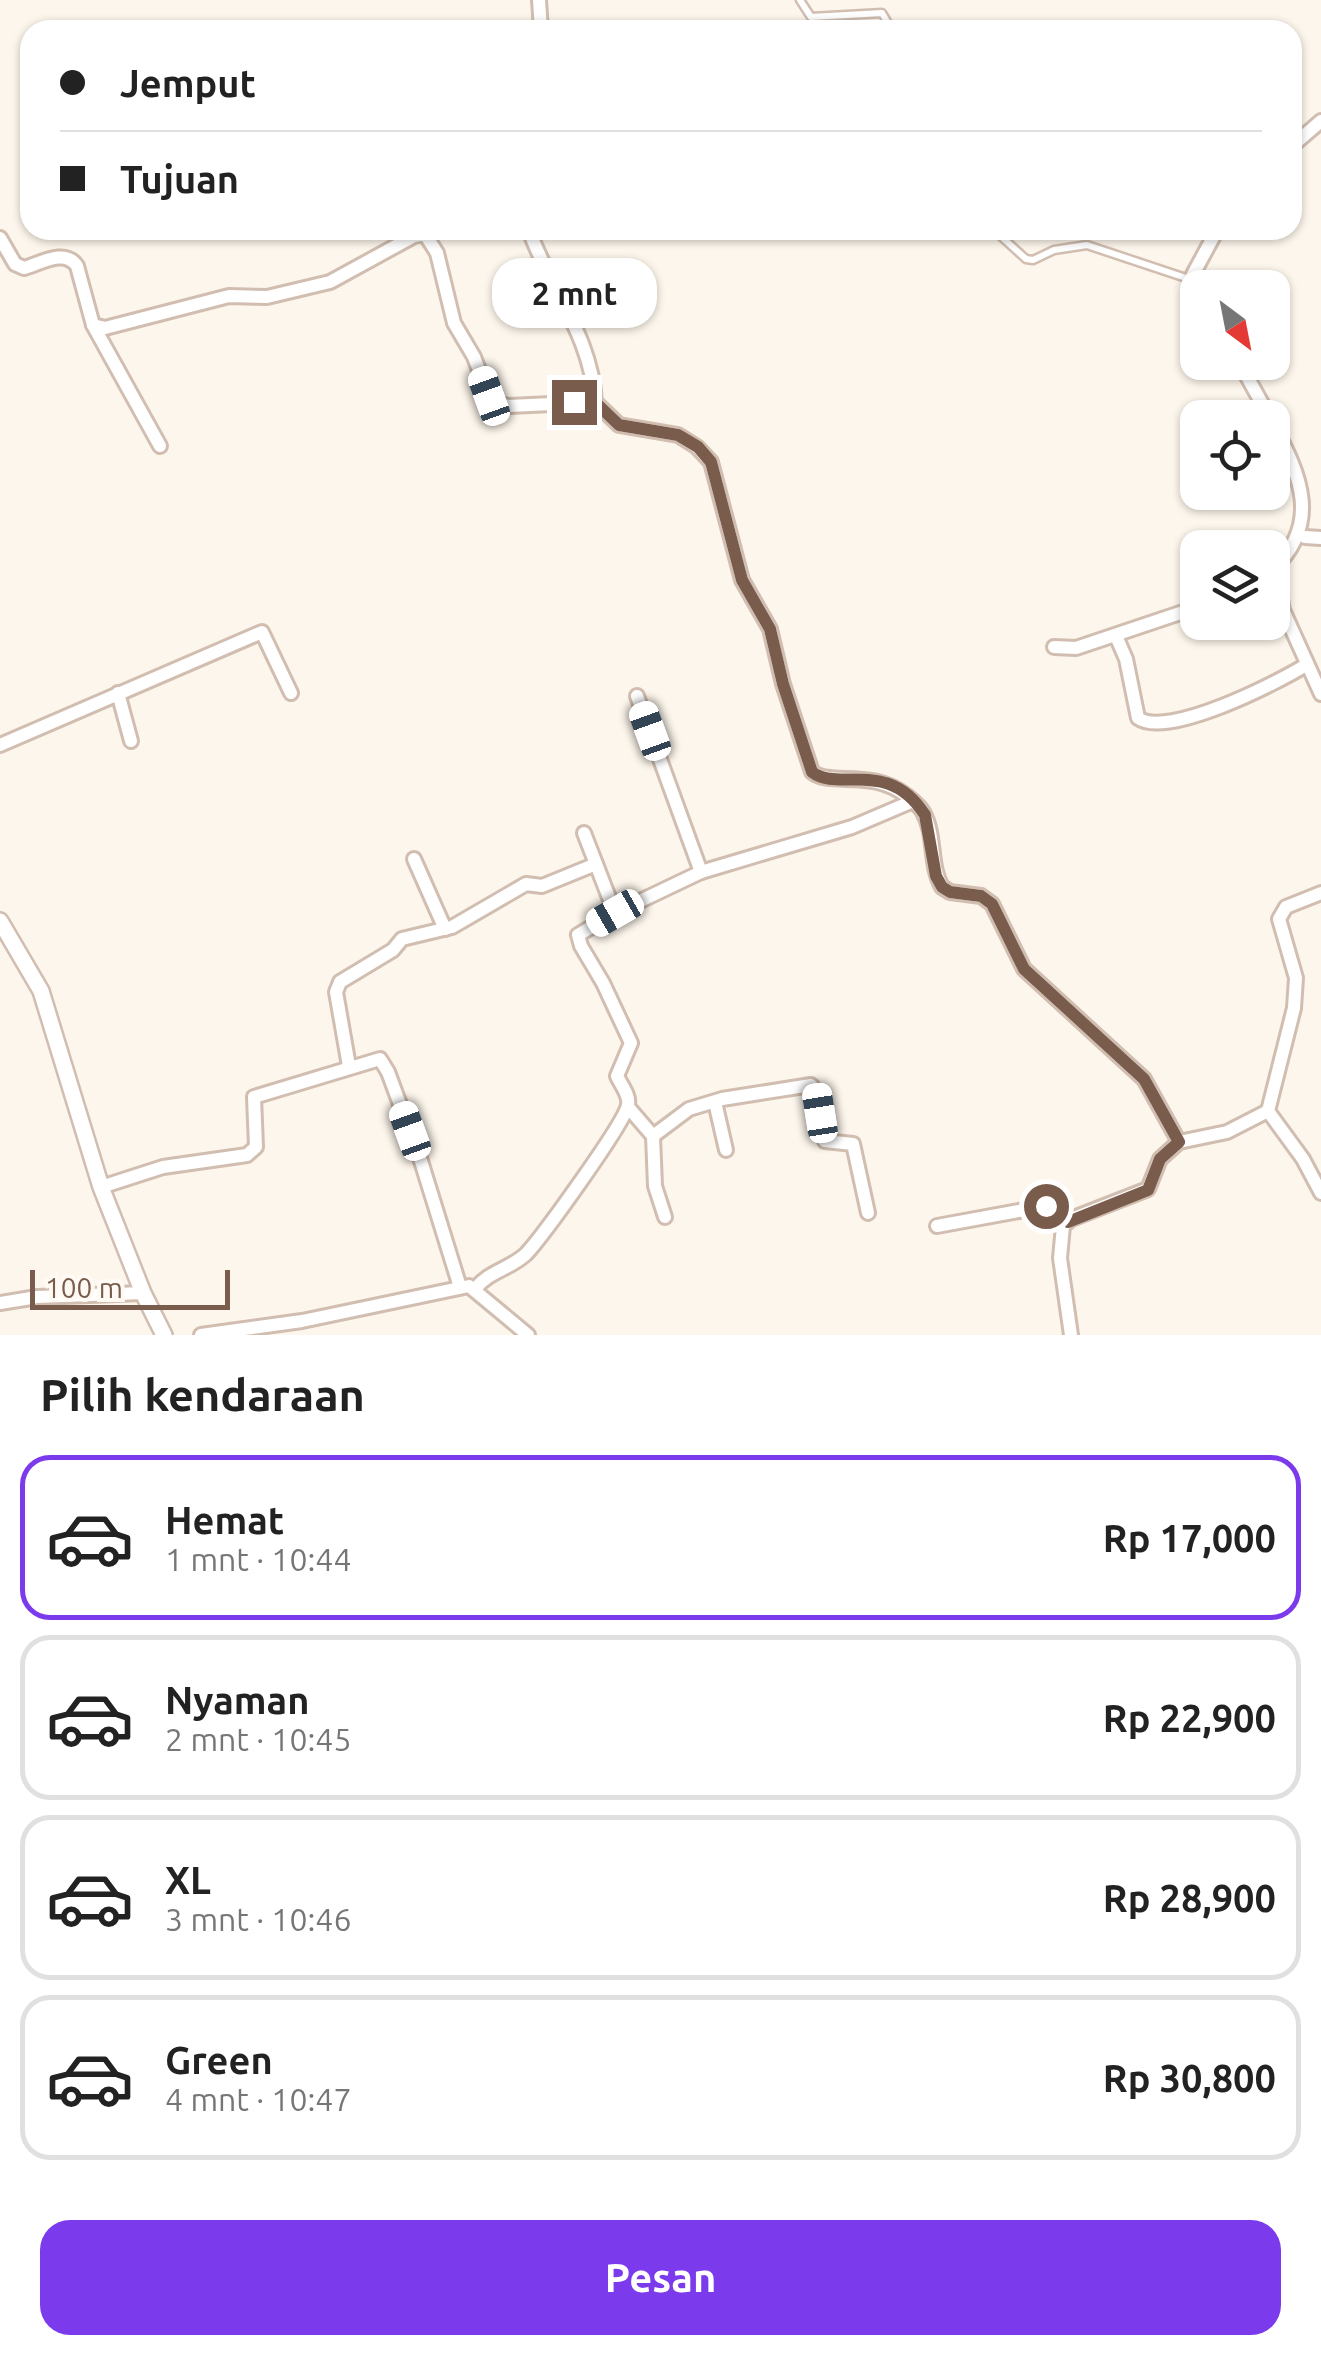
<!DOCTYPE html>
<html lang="id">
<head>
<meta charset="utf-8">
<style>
	:root { --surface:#fff; --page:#f6f6f6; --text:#222; --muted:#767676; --line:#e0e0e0; --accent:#7c3aed }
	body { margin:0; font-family:Ubuntu,sans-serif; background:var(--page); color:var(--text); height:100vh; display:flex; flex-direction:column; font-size:38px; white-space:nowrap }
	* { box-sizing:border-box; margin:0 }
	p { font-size:32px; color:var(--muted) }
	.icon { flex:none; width:55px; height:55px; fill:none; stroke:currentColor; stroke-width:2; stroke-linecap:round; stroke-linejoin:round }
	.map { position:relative; height:1335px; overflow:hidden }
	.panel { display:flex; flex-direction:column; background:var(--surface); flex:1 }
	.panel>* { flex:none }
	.guide { position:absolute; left:20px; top:20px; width:1282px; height:220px; border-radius:30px; box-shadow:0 2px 8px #0004; display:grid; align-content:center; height:220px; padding:0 40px; background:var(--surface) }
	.needle { width:65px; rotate:148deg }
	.tools { position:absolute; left:1180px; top:270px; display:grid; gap:20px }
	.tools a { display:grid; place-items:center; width:110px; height:110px; border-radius:20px; background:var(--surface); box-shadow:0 2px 8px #0004; font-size:50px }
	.scale { position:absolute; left:30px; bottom:25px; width:200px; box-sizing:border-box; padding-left:10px; border:5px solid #7a5c4d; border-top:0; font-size:28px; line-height:35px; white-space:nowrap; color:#7a5c4d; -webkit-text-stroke:8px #fffaf3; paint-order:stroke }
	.end { position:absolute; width:45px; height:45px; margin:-22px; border:12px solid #7a5c4d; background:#fff; box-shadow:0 0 0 5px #fff }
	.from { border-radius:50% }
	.bubble { position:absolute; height:70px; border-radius:30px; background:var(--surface); box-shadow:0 2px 8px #0004; font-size:32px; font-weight:700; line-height:70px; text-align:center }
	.car { position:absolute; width:30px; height:60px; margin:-30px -15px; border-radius:12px; box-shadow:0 0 8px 2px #0007; background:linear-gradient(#fff 24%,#345 0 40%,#fff 0 76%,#345 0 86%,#fff 0) }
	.guide b { display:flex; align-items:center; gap:35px; height:95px; font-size:38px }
	.guide b+b { border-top:2px solid var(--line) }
	.guide i { width:25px; height:25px; background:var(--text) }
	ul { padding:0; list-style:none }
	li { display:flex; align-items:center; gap:30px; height:165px; margin:0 20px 15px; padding:0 20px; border:5px solid var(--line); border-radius:30px }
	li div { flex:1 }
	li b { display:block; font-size:38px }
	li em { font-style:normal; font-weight:700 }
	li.active { border-color:var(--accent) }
	li>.icon { width:90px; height:90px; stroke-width:1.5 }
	h2 { padding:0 40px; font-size:45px; line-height:120px }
	.primary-button { display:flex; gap:20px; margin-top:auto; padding:20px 40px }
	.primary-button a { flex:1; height:115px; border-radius:30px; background:var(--accent); color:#fff; font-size:40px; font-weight:700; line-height:115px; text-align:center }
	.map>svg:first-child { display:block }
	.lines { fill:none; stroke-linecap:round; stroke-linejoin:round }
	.service-casing { stroke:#d1beb0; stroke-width:11 }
	.minor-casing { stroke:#d1beb0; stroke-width:18 }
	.tertiary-casing { stroke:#d1beb0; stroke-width:20 }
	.service { stroke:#fff; stroke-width:6 }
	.minor { stroke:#fff; stroke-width:12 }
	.tertiary { stroke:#fff; stroke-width:15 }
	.route { stroke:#7a5c4d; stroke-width:12 }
</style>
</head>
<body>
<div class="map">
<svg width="1321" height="1335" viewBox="0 0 1321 1335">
	<rect width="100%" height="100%" fill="#fdf6ec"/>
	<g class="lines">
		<g class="service-casing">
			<g id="service">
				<polyline points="800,0 811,17 882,13 892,30"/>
				<polyline points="994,230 1026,259 1033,260 1054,250 1087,245 1189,279"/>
			</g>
		</g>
		<g class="minor-casing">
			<g id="minor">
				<polyline points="539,0 541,30"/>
				<polyline points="1292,146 1321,121"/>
				<path d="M529 230C550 289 592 337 595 402L619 425 678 435 697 447 711 462 742 580 770 629 783 684 812 772C831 787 871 768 907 796 913 801 920 806 923 812 936 835 929 864 942 887L950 892 981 896 992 904 1024 969 1144 1079 1179 1142"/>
				<path d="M0 238 15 264 24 268C41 263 65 248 77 266L93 325 105 328 229 296 267 297 330 282 414 236 425 234 437 253 454 323 474 357 489 396 498 404 509 406 595 402"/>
				<polyline points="1198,292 1190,280 1217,230"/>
				<polyline points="93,325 160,446"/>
				<polyline points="1239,362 1270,418"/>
				<path d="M1272 423C1302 476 1321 525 1272 570"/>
				<polyline points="1305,537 1321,538"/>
				<polyline points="1275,568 1283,610 1321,694"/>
				<path d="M1116 636 1126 659 1138 718C1167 739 1277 683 1306 665"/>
				<polyline points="1054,647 1076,648 1198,607"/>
				<polyline points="118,693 131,741"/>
				<polyline points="637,696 701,872"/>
				<polyline points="0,745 262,632 291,693"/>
				<polyline points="584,833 615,913"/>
				<polyline points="414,859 445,929"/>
				<polyline points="349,1066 336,992 340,982 393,950 402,939 452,927 526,884 542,886 596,864"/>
				<polyline points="715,1102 726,1150"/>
				<polyline points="628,1107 653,1136 655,1186 665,1217"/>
				<polyline points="1268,1111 1294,1008 1296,978 1279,919 1286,907 1321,893"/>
				<polyline points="653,1136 689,1109 722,1099 811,1085 816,1090 825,1141 853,1144 868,1213"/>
				<polyline points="101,1187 163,1167 247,1155 256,1147 254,1097 380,1059 388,1072 421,1161 460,1287"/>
				<polyline points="937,1226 1046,1206 1053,1207 1067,1222"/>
				<path d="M475 1289C489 1271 510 1269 526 1254 542 1237 624 1124 628 1105 630 1095 621 1085 617 1076L631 1043 603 983 581 946 578 935 615 913 701 872 852 827 913 801"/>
				<polyline points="0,1303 37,1297 143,1293"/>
				<polyline points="201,1335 302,1321 469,1286 528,1335"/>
				<polyline points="1071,1335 1060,1258 1063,1226 1071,1219 1148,1189 1160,1159 1179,1142 1227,1132 1268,1111 1303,1159 1321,1193"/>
			</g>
		</g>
		<g class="tertiary-casing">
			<polyline id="tertiary" points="0,921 41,991 101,1187 143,1293 164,1335"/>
		</g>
		<use href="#service" class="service"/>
		<use href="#minor" class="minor"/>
		<use href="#tertiary" class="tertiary"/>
	</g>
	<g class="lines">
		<path class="route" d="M574 402H595L619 425 678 435 698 447 711 462 742 580 770 629 783 684 812 772C839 793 888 757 925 815L936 876 942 887 950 892 981 896 992 904 1024 969 1144 1079 1179 1142 1160 1159 1148 1190 1068 1222 1053 1207 1046 1206"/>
	</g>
</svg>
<div class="tools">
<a><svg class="needle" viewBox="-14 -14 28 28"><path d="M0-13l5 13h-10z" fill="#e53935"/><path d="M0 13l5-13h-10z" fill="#767676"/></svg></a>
<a><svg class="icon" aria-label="locate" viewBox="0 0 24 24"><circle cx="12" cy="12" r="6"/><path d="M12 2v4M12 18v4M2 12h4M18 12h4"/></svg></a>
<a><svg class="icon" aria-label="layers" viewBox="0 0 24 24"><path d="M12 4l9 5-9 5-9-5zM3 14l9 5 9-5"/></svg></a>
</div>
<div class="scale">100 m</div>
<i class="end from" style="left:1046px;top:1206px"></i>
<i class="end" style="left:574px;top:402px"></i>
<div class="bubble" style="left:492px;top:258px;width:165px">2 mnt</div>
<i class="car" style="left:489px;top:396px;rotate:340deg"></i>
<i class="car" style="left:650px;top:731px;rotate:340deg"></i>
<i class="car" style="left:615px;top:913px;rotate:240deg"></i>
<i class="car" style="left:820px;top:1113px;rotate:351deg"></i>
<i class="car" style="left:410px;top:1131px;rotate:340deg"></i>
<div class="guide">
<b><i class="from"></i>Jemput</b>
<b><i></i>Tujuan</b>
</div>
</div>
<section class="panel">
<h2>Pilih kendaraan</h2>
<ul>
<li class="active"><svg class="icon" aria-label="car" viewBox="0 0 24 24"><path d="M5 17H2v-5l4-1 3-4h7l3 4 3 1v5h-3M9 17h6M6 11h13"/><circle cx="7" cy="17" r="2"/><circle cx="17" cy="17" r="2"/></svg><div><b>Hemat</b><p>1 mnt · 10:44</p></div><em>Rp 17,000</em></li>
<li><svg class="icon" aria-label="car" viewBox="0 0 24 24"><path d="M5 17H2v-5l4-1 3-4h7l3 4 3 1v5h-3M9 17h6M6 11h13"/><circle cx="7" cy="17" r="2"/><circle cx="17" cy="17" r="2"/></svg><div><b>Nyaman</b><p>2 mnt · 10:45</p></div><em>Rp 22,900</em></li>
<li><svg class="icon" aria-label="car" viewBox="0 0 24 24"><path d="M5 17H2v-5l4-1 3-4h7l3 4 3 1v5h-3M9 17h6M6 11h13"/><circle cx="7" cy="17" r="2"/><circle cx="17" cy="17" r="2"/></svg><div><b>XL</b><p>3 mnt · 10:46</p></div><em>Rp 28,900</em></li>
<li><svg class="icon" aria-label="car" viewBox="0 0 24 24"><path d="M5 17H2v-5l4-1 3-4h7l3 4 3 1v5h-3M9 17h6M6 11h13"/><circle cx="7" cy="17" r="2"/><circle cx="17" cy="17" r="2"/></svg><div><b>Green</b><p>4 mnt · 10:47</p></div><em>Rp 30,800</em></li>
</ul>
<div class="primary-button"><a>Pesan</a></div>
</section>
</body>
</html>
